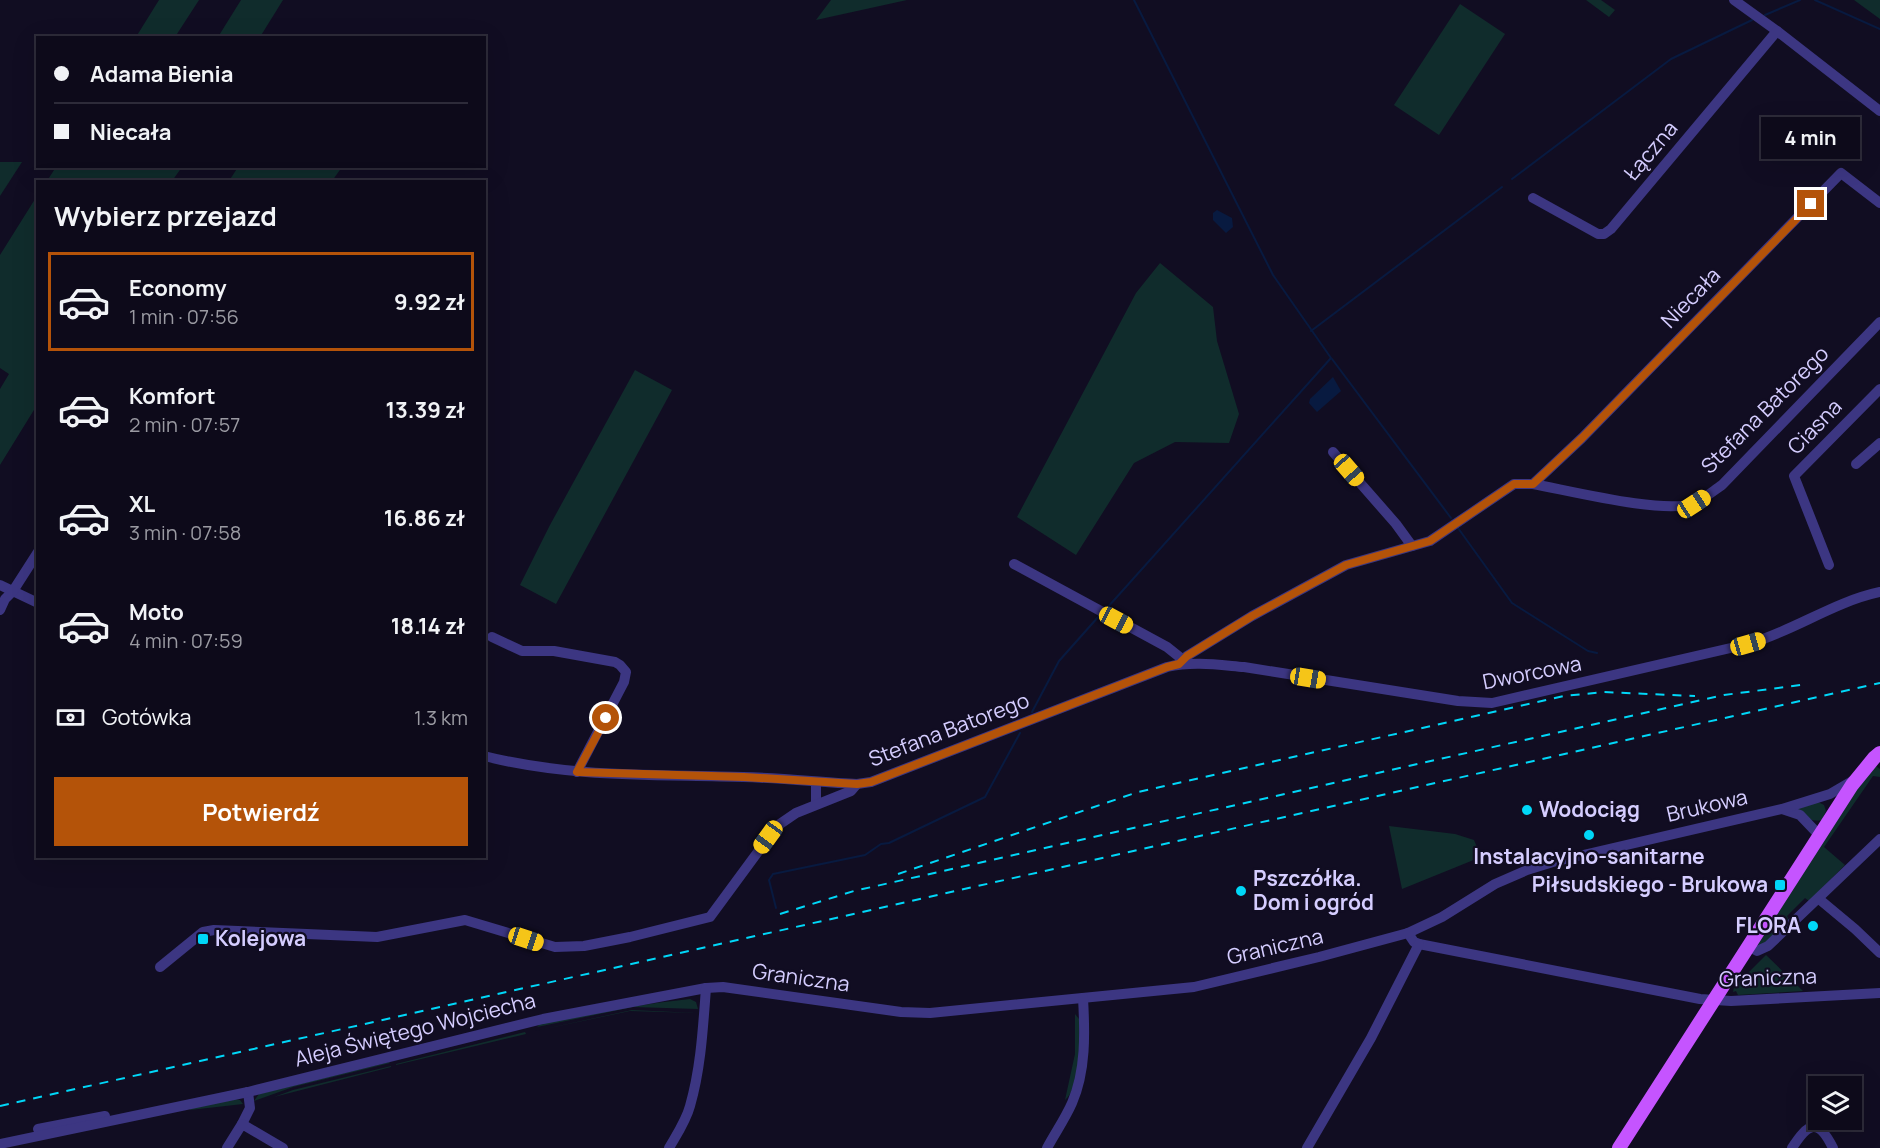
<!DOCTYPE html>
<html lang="pl">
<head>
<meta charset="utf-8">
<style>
	:root { --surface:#0d0a1a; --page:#1b1827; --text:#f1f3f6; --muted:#9a9aa2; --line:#2d2b39; --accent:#b45309 }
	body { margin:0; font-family:Manrope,sans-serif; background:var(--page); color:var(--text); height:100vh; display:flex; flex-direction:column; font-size:22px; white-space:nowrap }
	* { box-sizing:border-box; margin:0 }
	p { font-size:20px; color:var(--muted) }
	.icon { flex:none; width:33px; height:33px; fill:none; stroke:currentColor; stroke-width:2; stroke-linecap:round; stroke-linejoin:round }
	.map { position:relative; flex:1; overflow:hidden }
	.sheet { position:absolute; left:36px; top:180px; width:450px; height:678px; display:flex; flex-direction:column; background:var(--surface); border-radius:0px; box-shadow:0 6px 24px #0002,0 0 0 2px var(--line) }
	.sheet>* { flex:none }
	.top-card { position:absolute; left:36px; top:36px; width:450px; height:132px; border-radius:0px; box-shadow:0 6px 24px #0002,0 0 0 2px var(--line); display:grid; align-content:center; height:132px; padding:0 18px; background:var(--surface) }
	.buttons { position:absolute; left:1808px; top:1076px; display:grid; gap:12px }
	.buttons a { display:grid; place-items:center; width:54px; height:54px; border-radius:0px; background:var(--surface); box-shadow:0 6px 24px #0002,0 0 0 2px var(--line); font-size:30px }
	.end { position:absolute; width:27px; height:27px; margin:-14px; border:8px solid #b45309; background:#fff; box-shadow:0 0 0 3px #fff }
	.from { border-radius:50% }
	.bubble { position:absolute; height:42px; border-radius:0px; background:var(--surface); box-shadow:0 6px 24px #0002,0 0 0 2px var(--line); font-size:20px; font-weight:700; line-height:42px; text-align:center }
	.car { position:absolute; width:18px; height:36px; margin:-18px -9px; border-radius:8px; box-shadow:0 0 4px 2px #0007; background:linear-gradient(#f5c518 24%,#345 0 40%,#f5c518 0 76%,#345 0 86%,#f5c518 0) }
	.top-card b { display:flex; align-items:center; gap:21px; height:57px; font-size:22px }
	.top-card b+b { border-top:2px solid var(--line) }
	.top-card i { width:15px; height:15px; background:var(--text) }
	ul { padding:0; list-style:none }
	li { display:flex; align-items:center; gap:18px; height:99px; margin:0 12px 9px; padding:0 6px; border:3px solid transparent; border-radius:0px }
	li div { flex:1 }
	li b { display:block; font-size:22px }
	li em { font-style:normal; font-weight:700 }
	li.selected { border-color:var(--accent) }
	li>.icon { width:54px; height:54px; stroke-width:1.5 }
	h2 { padding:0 18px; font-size:27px; line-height:72px }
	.pay { display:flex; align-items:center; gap:15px; height:66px; padding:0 18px; font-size:22px }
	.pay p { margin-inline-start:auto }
	.cta { display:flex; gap:12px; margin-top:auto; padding:12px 18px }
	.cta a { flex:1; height:69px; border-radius:0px; background:var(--accent); color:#fff; font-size:24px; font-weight:700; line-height:69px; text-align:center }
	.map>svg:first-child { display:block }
	.green { fill:#102c2c }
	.water { fill:#081a40 }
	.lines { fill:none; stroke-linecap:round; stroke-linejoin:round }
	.stream { stroke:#081a40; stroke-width:2 }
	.minor { stroke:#3c3682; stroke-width:10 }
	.major { stroke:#c554ff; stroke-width:14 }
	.rail { stroke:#00d7f8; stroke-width:2; stroke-dasharray:9 8; stroke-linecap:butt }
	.route { stroke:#b45309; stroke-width:8 }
	.poi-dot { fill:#00d7f8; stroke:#110d22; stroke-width:2 }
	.labels { text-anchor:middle; stroke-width:4.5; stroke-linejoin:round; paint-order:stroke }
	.street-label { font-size:21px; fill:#d5cdff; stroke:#110d22 }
	.poi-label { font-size:21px; font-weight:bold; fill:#d5cdff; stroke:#110d22; text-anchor:start }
</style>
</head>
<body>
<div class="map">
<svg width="1880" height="1148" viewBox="0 0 1880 1148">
	<rect width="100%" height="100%" fill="#110d22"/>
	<g class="green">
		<polygon points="159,0 199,0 175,37 136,37"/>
		<polygon points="241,0 283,0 260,37 218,37"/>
		<polygon points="831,0 907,0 816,20"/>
		<polygon points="1586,0 1601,0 1615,10 1609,17"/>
		<polygon points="1854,0 1880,0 1880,19"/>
		<polygon points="1460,4 1505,34 1439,135 1394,105"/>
		<polygon points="0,162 22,162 0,196"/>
		<polygon points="56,167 56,166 182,167 172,181 47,181"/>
		<polygon points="238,167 239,166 342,167 332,181 229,181"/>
		<polygon points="37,196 37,405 0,465 0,389 9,374 0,368 0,255"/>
		<polygon points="1160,263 1213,307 1217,341 1239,414 1229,443 1175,442 1134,463 1076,555 1017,517 1136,293"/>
		<polygon points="635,370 672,390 556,604 520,585 550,525"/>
		<polygon points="1874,765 1880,769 1880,777 1873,776 1824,847 1845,865 1809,901 1805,898 1787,916 1789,920 1761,947 1754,944 1848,800"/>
		<path d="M1818 802 1824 805 1826 811 1822 820C1809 823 1798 814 1787 808Z"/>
		<polygon points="1389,826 1455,834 1474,840 1481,857 1402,889"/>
		<polygon points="1766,955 1803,991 1738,995 1736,991 1733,992 1734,987"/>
		<path d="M690 999 696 1002 698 1009 633 1007 537 1027 540 1024C590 1014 640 1004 690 999Z"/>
		<polygon points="632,1010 696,1013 630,1011 535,1031"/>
		<path d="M1075 1014 1079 1019C1079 1040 1082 1085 1065 1100L1075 1054Z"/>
		<polygon points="525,1032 526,1034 396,1065 396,1064"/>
		<polygon points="389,1062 390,1063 293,1087 254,1101 259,1094"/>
		<polygon points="391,1066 391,1067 274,1097 293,1090"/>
		<polygon points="234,1099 240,1100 243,1104 190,1110 191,1108"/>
	</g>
	<g class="water">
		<polygon points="1217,210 1232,218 1233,227 1226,233 1213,220 1213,213"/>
		<polygon points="1333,377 1341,391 1317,412 1309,403 1310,399"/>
	</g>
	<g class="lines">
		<g class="stream">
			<polyline points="1815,0 1880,29"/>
			<polyline points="1765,15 1800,0"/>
			<polyline points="1512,179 1671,59 1752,20"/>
			<polyline points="1311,331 1502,187"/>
			<polyline points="1332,359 1451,518"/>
			<polyline points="1458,528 1512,603 1588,651 1597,653"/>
			<polyline points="1107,608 1331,358 1273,275 1134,0"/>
			<polyline points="1032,712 1059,661 1099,616"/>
			<polyline points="776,908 769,880 773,874 865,855 881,844 889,843 985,797 1020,733"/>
		</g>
		<g class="minor">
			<polyline points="1734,0 1777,31 1880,111"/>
			<polyline points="1533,198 1598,234 1604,234 1611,229 1777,31"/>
			<polyline points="1333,452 1396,524 1412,546"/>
			<polyline points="1856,464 1880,443"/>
			<polyline points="1533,484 1582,438 1841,173 1880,203"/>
			<polyline points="1014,564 1167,647 1182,659"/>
			<polyline points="1829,565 1794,476 1880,389"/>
			<polyline points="0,585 38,603"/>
			<polyline points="0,610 5,599 13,591 38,552"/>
			<polyline points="492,637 522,651 554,651 615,662 620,665 626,672 624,682 577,772"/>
			<path d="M1179 664 1187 656 1252 616 1346 565 1430 541 1514 484H1533C1567 490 1666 515 1694 503 1704 499 1713 491 1722 485L1880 322"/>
			<path d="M484 756C571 778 655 774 743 777 781 778 819 782 857 784L871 782 1167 667C1193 661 1219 665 1244 667L1458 701 1492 703 1748 644C1794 631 1833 602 1880 592"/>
			<polyline points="816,782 816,804"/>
			<polyline points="1782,809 1800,815 1819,835"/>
			<polyline points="1819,899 1855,929 1880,953"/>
			<polyline points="1408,933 1414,942 1419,944 1700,999 1731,1001 1880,993"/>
			<polyline points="1748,946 1757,951 1768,946 1880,839"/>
			<polyline points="160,967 203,932 214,930 377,937 465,920 555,947 584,946 630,937 710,917 777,826 796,813 851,791 857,784"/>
			<polyline points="242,1124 250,1108 248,1092"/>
			<polyline points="38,1129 105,1116"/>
			<polyline points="0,1144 248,1092 543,1019 706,988 723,987 901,1012 930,1013 1194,987 1319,957 1408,933 1442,917 1495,884 1527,870 1553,862 1782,809 1830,794 1854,780"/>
			<polyline points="227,1148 242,1124 283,1148"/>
			<path d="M669 1148C677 1134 686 1121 690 1106 701 1068 703 1027 706 988"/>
			<path d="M1047 1148C1055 1133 1065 1119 1072 1103 1086 1071 1085 1033 1083 998"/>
			<polyline points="1307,1148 1371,1038 1419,944"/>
			<path d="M1792 1148C1808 1123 1818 1117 1833 1148"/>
		</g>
		<polyline class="major" points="1619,1148 1852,785 1874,758 1880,753"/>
		<g class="rail">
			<polyline points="898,874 1138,792 1564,696 1604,692 1695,696"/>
			<polyline points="780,914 854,891 1724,695 1808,684"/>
			<polyline points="0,1106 1880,683"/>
		</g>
	</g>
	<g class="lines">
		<polyline class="route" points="606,718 577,772 744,777 857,784 871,782 1167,667 1179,664 1187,656 1252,616 1346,565 1430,541 1514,484 1533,484 1582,438 1811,204"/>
	</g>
	<g class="poi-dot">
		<circle cx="1527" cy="810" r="6"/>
		<circle cx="1589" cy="835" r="6"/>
		<rect x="1774" y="879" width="12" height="12" rx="3"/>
		<circle cx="1241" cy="891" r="6"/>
		<circle cx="1813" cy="926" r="6"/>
		<rect x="197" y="933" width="12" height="12" rx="3"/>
	</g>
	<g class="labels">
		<g class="street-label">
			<text transform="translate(1651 151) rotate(-50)" y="7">Łączna</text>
			<text transform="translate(1691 298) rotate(-46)" y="7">Niecała</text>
			<text transform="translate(1765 410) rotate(-45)" y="7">Stefana Batorego</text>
			<text transform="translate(1815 427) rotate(-46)" y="7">Ciasna</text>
			<text transform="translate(1532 673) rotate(-11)" y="7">Dworcowa</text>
			<text transform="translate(949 730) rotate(-21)" y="7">Stefana Batorego</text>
			<text transform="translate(1707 806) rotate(-13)" y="7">Brukowa</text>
			<text transform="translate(1275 947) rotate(-13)" y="7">Graniczna</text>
			<text transform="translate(801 978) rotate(8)" y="7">Graniczna</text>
			<text transform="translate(1768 978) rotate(-2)" y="7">Graniczna</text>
			<text transform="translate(415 1030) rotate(-14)" y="7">Aleja Świętego Wojciecha</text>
		</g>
		<g class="poi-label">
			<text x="1539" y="817">Wodociąg</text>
			<text x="1589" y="864" text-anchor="middle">Instalacyjno-sanitarne</text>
			<text x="1253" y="886">Pszczółka.<tspan x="1253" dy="24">Dom i ogród</tspan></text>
			<text x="1768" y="892" text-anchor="end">Piłsudskiego - Brukowa</text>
			<text x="1801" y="933" text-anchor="end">FLORA</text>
			<text x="215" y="946">Kolejowa</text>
		</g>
	</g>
</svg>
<div class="buttons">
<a><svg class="icon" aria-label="layers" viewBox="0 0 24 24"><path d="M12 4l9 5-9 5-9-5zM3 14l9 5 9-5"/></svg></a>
</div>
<i class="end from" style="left:606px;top:718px"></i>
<i class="end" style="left:1811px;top:204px"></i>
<div class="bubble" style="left:1761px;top:117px;width:99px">4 min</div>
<i class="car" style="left:1349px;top:470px;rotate:139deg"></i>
<i class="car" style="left:1694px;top:504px;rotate:57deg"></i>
<i class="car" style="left:1116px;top:620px;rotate:118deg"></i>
<i class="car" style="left:1748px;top:644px;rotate:74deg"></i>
<i class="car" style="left:1308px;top:678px;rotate:99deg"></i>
<i class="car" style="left:768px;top:837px;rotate:216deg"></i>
<i class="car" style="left:526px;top:939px;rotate:108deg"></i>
<div class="top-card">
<b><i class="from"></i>Adama Bienia</b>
<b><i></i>Niecała</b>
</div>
<section class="sheet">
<h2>Wybierz przejazd</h2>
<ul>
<li class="selected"><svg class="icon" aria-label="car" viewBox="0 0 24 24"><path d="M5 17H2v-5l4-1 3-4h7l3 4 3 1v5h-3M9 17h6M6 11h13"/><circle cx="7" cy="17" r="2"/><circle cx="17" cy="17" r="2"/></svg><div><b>Economy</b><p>1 min · 07:56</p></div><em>9.92 zł</em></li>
<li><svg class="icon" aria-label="car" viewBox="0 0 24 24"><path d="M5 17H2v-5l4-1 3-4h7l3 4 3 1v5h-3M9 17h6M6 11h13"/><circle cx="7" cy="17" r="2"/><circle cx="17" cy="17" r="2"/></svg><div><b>Komfort</b><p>2 min · 07:57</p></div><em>13.39 zł</em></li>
<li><svg class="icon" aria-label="car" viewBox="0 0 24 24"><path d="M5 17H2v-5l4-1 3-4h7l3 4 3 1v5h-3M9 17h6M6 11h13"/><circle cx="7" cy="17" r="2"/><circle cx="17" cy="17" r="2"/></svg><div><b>XL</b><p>3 min · 07:58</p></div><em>16.86 zł</em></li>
<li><svg class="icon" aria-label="car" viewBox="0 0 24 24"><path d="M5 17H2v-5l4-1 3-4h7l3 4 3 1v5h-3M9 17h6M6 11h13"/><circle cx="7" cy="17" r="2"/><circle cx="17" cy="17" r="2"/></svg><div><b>Moto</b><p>4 min · 07:59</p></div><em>18.14 zł</em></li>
</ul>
<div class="pay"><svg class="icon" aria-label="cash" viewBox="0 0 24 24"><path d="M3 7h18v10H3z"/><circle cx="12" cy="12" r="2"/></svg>Gotówka<p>1.3 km</p></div>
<div class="cta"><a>Potwierdź</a></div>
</section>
</div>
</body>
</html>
